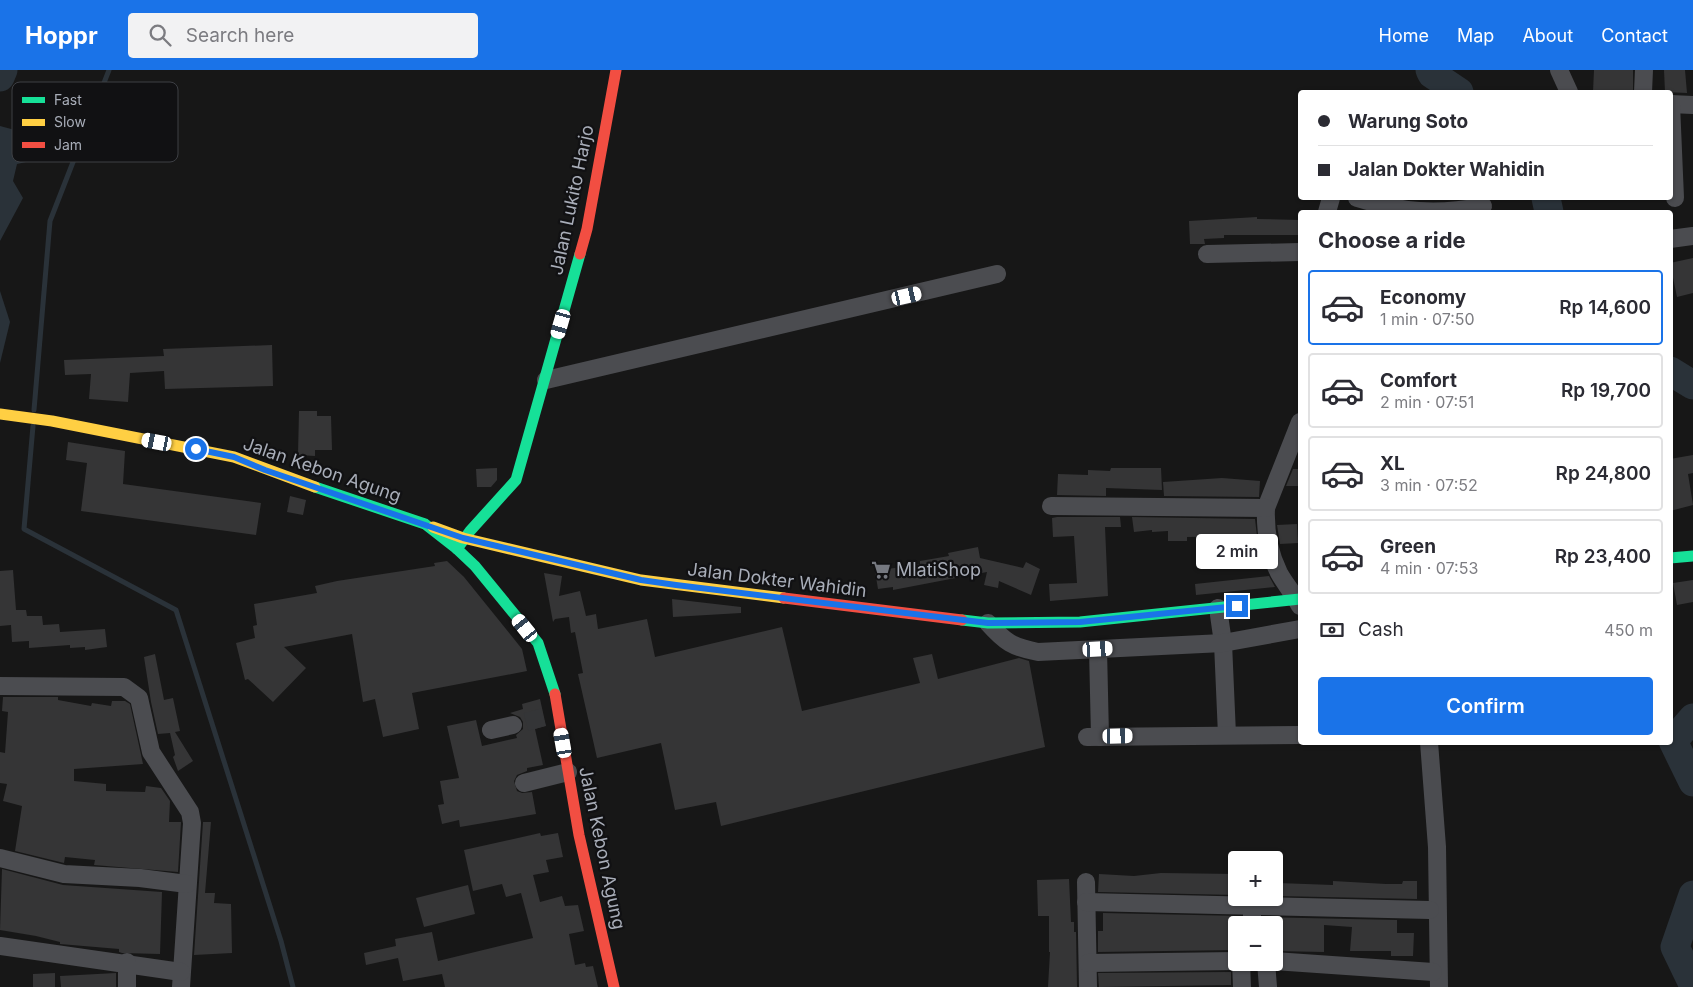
<!DOCTYPE html>
<html lang="en">
<head>
<meta charset="utf-8">
<style>
	:root { --surface:#fff; --page:#f2f2f3; --text:#2b2b33; --muted:#7c7c81; --line:#e1e1e2; --accent:#1a73e8 }
	body { margin:0; font-family:Inter,sans-serif; background:var(--page); color:var(--text); height:100vh; display:flex; flex-direction:column; font-size:19px; white-space:nowrap }
	* { box-sizing:border-box; margin:0 }
	p { font-size:16px; color:var(--muted) }
	.icon { flex:none; width:28px; height:28px; fill:none; stroke:currentColor; stroke-width:2; stroke-linecap:round; stroke-linejoin:round }
	.map { position:relative; flex:1; overflow:hidden }
	.panel { position:absolute; left:1298px; top:140px; width:375px; height:535px; display:flex; flex-direction:column; background:var(--surface); border-radius:5px; box-shadow:0 1px 4px #0004 }
	.panel>* { flex:none }
	.top-card { position:absolute; left:1298px; top:20px; width:375px; height:110px; border-radius:5px; box-shadow:0 1px 4px #0004; display:grid; align-content:center; height:110px; padding:0 20px; background:var(--surface) }
	.buttons { position:absolute; left:1228px; top:781px; display:grid; gap:10px }
	.buttons a { display:grid; place-items:center; width:55px; height:55px; border-radius:5px; background:var(--surface); box-shadow:0 1px 4px #0004; font-size:25px }
	.end { position:absolute; width:22px; height:22px; margin:-11px; border:6px solid #1a73e8; background:#fff; box-shadow:0 0 0 2px #fff }
	.from { border-radius:50% }
	.bubble { position:absolute; height:35px; border-radius:5px; background:var(--surface); box-shadow:0 1px 4px #0004; font-size:16px; font-weight:600; line-height:35px; text-align:center }
	.car { position:absolute; width:15px; height:30px; margin:-15px -8px; border-radius:6px; box-shadow:0 0 4px 1px #0007; background:linear-gradient(#fff 24%,#345 0 40%,#fff 0 76%,#345 0 86%,#fff 0) }
	.top-card b { display:flex; align-items:center; gap:18px; height:48px; font-size:19px }
	.top-card b+b { border-top:1px solid var(--line) }
	.top-card i { width:12px; height:12px; background:var(--text) }
	ul { padding:0; list-style:none }
	li { display:flex; align-items:center; gap:15px; height:75px; margin:0 10px 8px; padding:0 10px; border:2px solid var(--line); border-radius:5px }
	li div { flex:1 }
	li b { display:block; font-size:19px }
	li em { font-style:normal; font-weight:600 }
	li.selected { border-color:var(--accent) }
	li>.icon { width:45px; height:45px; stroke-width:1.5 }
	h2 { padding:0 20px; font-size:22px; line-height:60px }
	.pay { display:flex; align-items:center; gap:12px; height:55px; padding:0 20px; font-size:19px }
	.pay p { margin-inline-start:auto }
	.primary-button { display:flex; gap:10px; margin-top:auto; padding:10px 20px }
	.primary-button a { flex:1; height:58px; border-radius:5px; background:var(--accent); color:#fff; font-size:20px; font-weight:600; line-height:58px; text-align:center }
	header { display:flex; align-items:center; gap:30px; box-sizing:border-box; height:70px; padding:0 25px; background:var(--accent); color:#fff }
	header strong { font-size:24px }
	nav { display:flex; gap:28px; margin-inline-start:auto; font-size:18px }
	.search { width:350px; height:45px; background:var(--page); display:flex; align-items:center; gap:12px; box-sizing:border-box; padding:0 18px; border-radius:5px; color:var(--muted); font-size:19px }
	.map>svg:first-child { display:block }
	.water { fill:#2a3239 }
	.lines { fill:none; stroke-linecap:round; stroke-linejoin:round }
	.stream { stroke:#2a3239; stroke-width:5 }
	.river { stroke:#2a3239; stroke-width:29 }
	.building { fill:#353536 }
	.street-tunnel { stroke:#343537; stroke-width:18; stroke-dasharray:18 9; stroke-linecap:butt }
	.street { stroke:#4b4c50; stroke-width:18 }
	.fast { stroke:#16e098; stroke-width:11 }
	.slow { stroke:#ffcf43; stroke-width:11 }
	.jam { stroke:#f24e42; stroke-width:11 }
	.route { stroke:#1a73e8; stroke-width:6 }
	.labels { text-anchor:middle; stroke-width:4.5; stroke-linejoin:round; paint-order:stroke }
	.street-label { font-size:18px; fill:#a8adb8; stroke:#111113 }
	.poi-label { font-size:18px; fill:#a8adb8; stroke:#111113; text-anchor:start }
	.key { fill:#111113; stroke:#3e4045; stroke-width:1 }
	.key-label { font-size:14px; fill:#a8adb8 }
</style>
</head>
<body>
<header>
<strong>Hoppr</strong>
<div class="search"><svg class="icon" aria-label="search" viewBox="0 0 24 24"><circle cx="10" cy="10" r="6"/><path d="M15 15l6 6"/></svg>Search here</div>
<nav><a>Home</a><a>Map</a><a>About</a><a>Contact</a></nav>
</header>
<div class="map">
<svg width="1693" height="917" viewBox="0 0 1693 917">
	<rect width="100%" height="100%" fill="#171717"/>
	<g class="water">
		<path d="M0 56 56 71C44 88 37 90 17 94L13 111 23 128 0 171Z"/>
		<polygon points="0,221 10,252 0,293"/>
	</g>
	<g class="lines">
		<g class="stream">
			<polyline points="34,340 50,151 109,0"/>
			<polyline points="33,356 24,459 176,540 281,871 293,917"/>
		</g>
		<g class="river">
			<polyline points="1430,0 1432,4 1459,22"/>
			<polyline points="0,7 3,0"/>
			<polyline points="1546,128 1549,142"/>
			<polyline points="1670,301 1693,315"/>
			<polyline points="1693,648 1673,671 1693,712"/>
			<polyline points="1693,825 1675,877 1693,914"/>
		</g>
	</g>
	<g class="building">
		<polygon points="1594,0 1633,0 1633,22 1593,22"/>
		<polygon points="1664,0 1685,0 1687,23 1665,22"/>
		<polygon points="1257,147 1257,149 1300,150 1300,165 1224,165 1224,168 1204,169 1205,174 1190,174 1189,151"/>
		<polygon points="1693,188 1693,223 1677,227 1670,193"/>
		<polygon points="272,275 273,316 165,319 164,301 130,303 128,332 89,329 91,304 65,305 64,290 164,286 163,279"/>
		<polygon points="299,341 317,341 317,346 331,346 332,380 315,380 315,386 298,385"/>
		<polygon points="68,372 125,381 123,414 261,433 256,465 81,441 87,393 66,390"/>
		<polygon points="1693,385 1693,403 1688,404 1693,435 1670,441 1670,389"/>
		<polygon points="497,398 497,410 491,417 477,417 476,399"/>
		<polygon points="1111,398 1161,398 1162,420 1106,418 1106,426 1057,425 1058,404 1088,405 1088,400 1110,401"/>
		<polygon points="1293,399 1300,399 1300,416 1286,416"/>
		<polygon points="1222,408 1260,411 1259,427 1164,426 1163,412"/>
		<polygon points="290,426 306,430 303,445 287,442"/>
		<polygon points="1057,447 1120,447 1121,457 1105,457 1108,526 1050,531 1049,514 1077,513 1074,466 1053,467 1052,448"/>
		<polygon points="1132,447 1255,449 1257,466 1187,467 1187,471 1168,471 1168,461 1152,462 1152,460 1134,462"/>
		<polygon points="1297,454 1298,473 1280,474 1277,455"/>
		<polygon points="978,477 980,488 1023,498 1026,492 1040,499 1031,525 999,511 998,518 984,515 987,502 893,520 893,517 878,519 875,501 920,494 920,491 949,486 948,483"/>
		<polygon points="447,491 464,507 522,579 527,601 412,623 419,659 383,667 375,629 363,632 352,564 284,577 306,598 273,632 248,609 245,610 236,573 255,568 253,556 257,555 254,534 317,523 315,516 337,511 435,496 434,493"/>
		<polygon points="13,500 16,540 26,540 27,546 42,546 43,555 59,554 60,562 105,559 107,577 85,580 85,577 70,578 70,575 29,578 29,571 12,572 11,555 0,556 0,501"/>
		<polygon points="544,503 562,506 559,526 580,521 586,546 596,544 598,559 647,549 655,587 782,557 802,641 920,613 913,588 932,584 938,609 1019,588 1029,591 1045,677 721,756 716,732 675,740 661,673 597,688 578,604 583,603 575,562 571,563 569,547 555,549 553,552"/>
		<polygon points="1269,506 1275,517 1196,525 1195,514"/>
		<polygon points="1693,510 1693,532 1677,535 1673,513"/>
		<polygon points="672,529 741,537 741,543 673,547"/>
		<polygon points="155,584 164,630 173,628 180,661 175,662 193,691 178,701 173,687 175,685 170,663 158,664 151,632 144,587"/>
		<polygon points="3,627 58,627 58,630 91,636 92,633 111,636 112,631 125,631 130,634 143,694 74,699 74,711 106,714 106,721 145,722 146,716 161,718 170,731 169,752 181,752 178,802 94,795 95,790 65,787 64,793 15,781 22,736 3,731 7,714 0,713 0,682 5,683 8,642 2,641"/>
		<polygon points="540,629 546,656 535,659 543,695 527,698 527,701 517,705 514,711 517,721 522,723 532,722 536,744 460,757 459,750 442,754 438,735 444,734 440,711 459,708 447,656 476,650 482,676 517,668 516,665 523,659 523,652 520,647 510,643 523,639 522,634"/>
		<polygon points="203,752 211,752 205,823 215,823 214,833 231,834 232,883 194,885"/>
		<polygon points="540,763 541,766 558,763 563,787 546,790 549,802 533,805 540,832 562,826 565,836 578,835 584,861 569,864 575,895 585,893 586,897 593,896 598,917 445,917 442,904 403,911 398,888 366,895 364,883 396,876 395,869 432,862 438,891 533,868 521,823 506,827 502,814 473,821 464,780"/>
		<polygon points="2,799 63,815 162,822 160,884 122,883 119,882 119,879 60,874 60,872 36,866 0,860"/>
		<polygon points="1161,803 1236,804 1236,825 1098,822 1099,804 1134,806"/>
		<polygon points="1069,809 1071,852 1074,852 1074,862 1076,862 1077,917 1048,917 1050,882 1049,882 1049,846 1038,846 1037,810"/>
		<polygon points="1333,811 1386,814 1402,814 1403,811 1417,811 1417,829 1277,826 1278,813 1333,815"/>
		<polygon points="468,815 475,844 424,857 416,828"/>
		<polygon points="1103,843 1241,846 1241,855 1236,855 1236,880 1098,882 1098,861 1103,861"/>
		<polygon points="1263,847 1397,850 1397,863 1414,863 1413,886 1391,886 1391,881 1350,881 1352,857 1324,855 1324,882 1274,881 1274,853 1263,853"/>
		<polygon points="1231,902 1231,915 1099,917 1098,903"/>
		<polygon points="55,903 55,917 33,917 33,904"/>
		<polygon points="116,903 116,917 61,917 60,906"/>
	</g>
	<g class="lines">
		<polyline class="street-tunnel" points="526,652 551,645"/>
		<g class="street">
			<polyline points="1559,0 1569,22"/>
			<polyline points="1643,22 1644,0"/>
			<polyline points="1670,34 1693,35"/>
			<polyline points="1671,34 1675,128"/>
			<path d="M1357 128C1402 142 1435 146 1483 136"/>
			<polyline points="1327,142 1331,128"/>
			<polyline points="1670,169 1693,166"/>
			<polyline points="1207,184 1300,182"/>
			<polyline points="546,310 997,204"/>
			<path d="M1300 352 1266 438C1265 460 1269 483 1279 503 1285 514 1294 524 1300 536"/>
			<polyline points="1051,436 1266,438"/>
			<polyline points="1218,538 1223,573 1227,665"/>
			<path d="M988 553C1005 572 1012 577 1038 582L1223 573 1300 559"/>
			<polyline points="1098,579 1100,667"/>
			<polyline points="0,616 124,617 139,628 151,682 190,742 192,753 181,917"/>
			<polyline points="491,660 513,655"/>
			<polyline points="1087,667 1300,665"/>
			<polyline points="1429,672 1437,777 1439,917"/>
			<polyline points="524,713 568,702"/>
			<polyline points="0,788 64,804 140,808 187,814"/>
			<polyline points="1086,812 1088,917"/>
			<polyline points="1086,832 1430,840"/>
			<polyline points="1252,835 1252,855"/>
			<polyline points="0,876 181,902"/>
			<polyline points="1274,891 1433,902"/>
			<polyline points="1241,892 1242,917"/>
			<polyline points="1266,892 1268,917"/>
			<polyline points="1088,893 1236,891"/>
			<polyline points="127,917 127,892"/>
		</g>
		<g class="fast">
			<polyline points="315,417 425,454 457,479 475,496 538,573 555,624"/>
			<polyline points="457,479 470,461 516,410 580,184"/>
			<polyline points="1670,488 1693,486"/>
			<polyline points="962,550 988,553 1080,552 1300,529"/>
		</g>
		<g class="slow">
			<polyline points="0,344 52,351 234,387 315,417"/>
			<polyline points="433,457 463,468 641,510 784,528"/>
		</g>
		<g class="jam">
			<polyline points="580,184 587,159 616,0"/>
			<polyline points="784,528 962,550"/>
			<polyline points="555,624 579,765 614,917"/>
		</g>
	</g>
	<g class="lines">
		<polyline class="route" points="196,379 234,387 265,400 463,468 641,510 676,515 988,553 1080,552 1237,536"/>
	</g>
	<defs>
		<g id="supermarket-bare" transform="scale(1.5)"><path d="M-6-5.5h2.5l.6 2H6L4.5 2H-2.5L-4.4-4H-6ZM-1.5 3.2a1.3 1.3 0 1 0 .1 0ZM3 3.2a1.3 1.3 0 1 0 .1 0Z" fill="#757880" stroke="#111113" stroke-width="2.5" paint-order="stroke"/></g>
	</defs>
	<g fill-rule="evenodd">
		<use href="#supermarket-bare" x="881" y="500"/>
	</g>
	<g class="labels">
		<g class="street-label">
			<text transform="translate(572 130) rotate(-78)" y="6">Jalan Lukito Harjo</text>
			<text transform="translate(322 400) rotate(19)" y="6">Jalan Kebon Agung</text>
			<text transform="translate(777 510) rotate(7)" y="6">Jalan Dokter Wahidin</text>
			<text transform="translate(602 778) rotate(78)" y="6">Jalan Kebon Agung</text>
		</g>
		<g class="poi-label">
			<text x="896" y="506">MlatiShop</text>
		</g>
	</g>
	<rect x="12" y="12" width="166" height="80" rx="8" class="key"/>
	<rect x="22" y="27" width="23" height="6" fill="#16e098"/>
	<rect x="22" y="49" width="23" height="7" fill="#ffcf43"/>
	<rect x="22" y="72" width="23" height="6" fill="#f24e42"/>
	<g class="key-label">
		<text x="54" y="35">Fast</text>
		<text x="54" y="57">Slow</text>
		<text x="54" y="80">Jam</text>
	</g>
</svg>
<div class="buttons">
<a>+</a>
<a>−</a>
</div>
<i class="end from" style="left:196px;top:379px"></i>
<i class="end" style="left:1237px;top:536px"></i>
<div class="bubble" style="left:1196px;top:464px;width:82px">2 min</div>
<i class="car" style="left:907px;top:226px;rotate:77deg"></i>
<i class="car" style="left:561px;top:254px;rotate:196deg"></i>
<i class="car" style="left:157px;top:372px;rotate:281deg"></i>
<i class="car" style="left:525px;top:558px;rotate:321deg"></i>
<i class="car" style="left:1098px;top:579px;rotate:87deg"></i>
<i class="car" style="left:1118px;top:666px;rotate:89deg"></i>
<i class="car" style="left:563px;top:673px;rotate:350deg"></i>
<div class="top-card">
<b><i class="from"></i>Warung Soto</b>
<b><i></i>Jalan Dokter Wahidin</b>
</div>
<section class="panel">
<h2>Choose a ride</h2>
<ul>
<li class="selected"><svg class="icon" aria-label="car" viewBox="0 0 24 24"><path d="M5 17H2v-5l4-1 3-4h7l3 4 3 1v5h-3M9 17h6M6 11h13"/><circle cx="7" cy="17" r="2"/><circle cx="17" cy="17" r="2"/></svg><div><b>Economy</b><p>1 min · 07:50</p></div><em>Rp 14,600</em></li>
<li><svg class="icon" aria-label="car" viewBox="0 0 24 24"><path d="M5 17H2v-5l4-1 3-4h7l3 4 3 1v5h-3M9 17h6M6 11h13"/><circle cx="7" cy="17" r="2"/><circle cx="17" cy="17" r="2"/></svg><div><b>Comfort</b><p>2 min · 07:51</p></div><em>Rp 19,700</em></li>
<li><svg class="icon" aria-label="car" viewBox="0 0 24 24"><path d="M5 17H2v-5l4-1 3-4h7l3 4 3 1v5h-3M9 17h6M6 11h13"/><circle cx="7" cy="17" r="2"/><circle cx="17" cy="17" r="2"/></svg><div><b>XL</b><p>3 min · 07:52</p></div><em>Rp 24,800</em></li>
<li><svg class="icon" aria-label="car" viewBox="0 0 24 24"><path d="M5 17H2v-5l4-1 3-4h7l3 4 3 1v5h-3M9 17h6M6 11h13"/><circle cx="7" cy="17" r="2"/><circle cx="17" cy="17" r="2"/></svg><div><b>Green</b><p>4 min · 07:53</p></div><em>Rp 23,400</em></li>
</ul>
<div class="pay"><svg class="icon" aria-label="cash" viewBox="0 0 24 24"><path d="M3 7h18v10H3z"/><circle cx="12" cy="12" r="2"/></svg>Cash<p>450 m</p></div>
<div class="primary-button"><a>Confirm</a></div>
</section>
</div>
</body>
</html>
